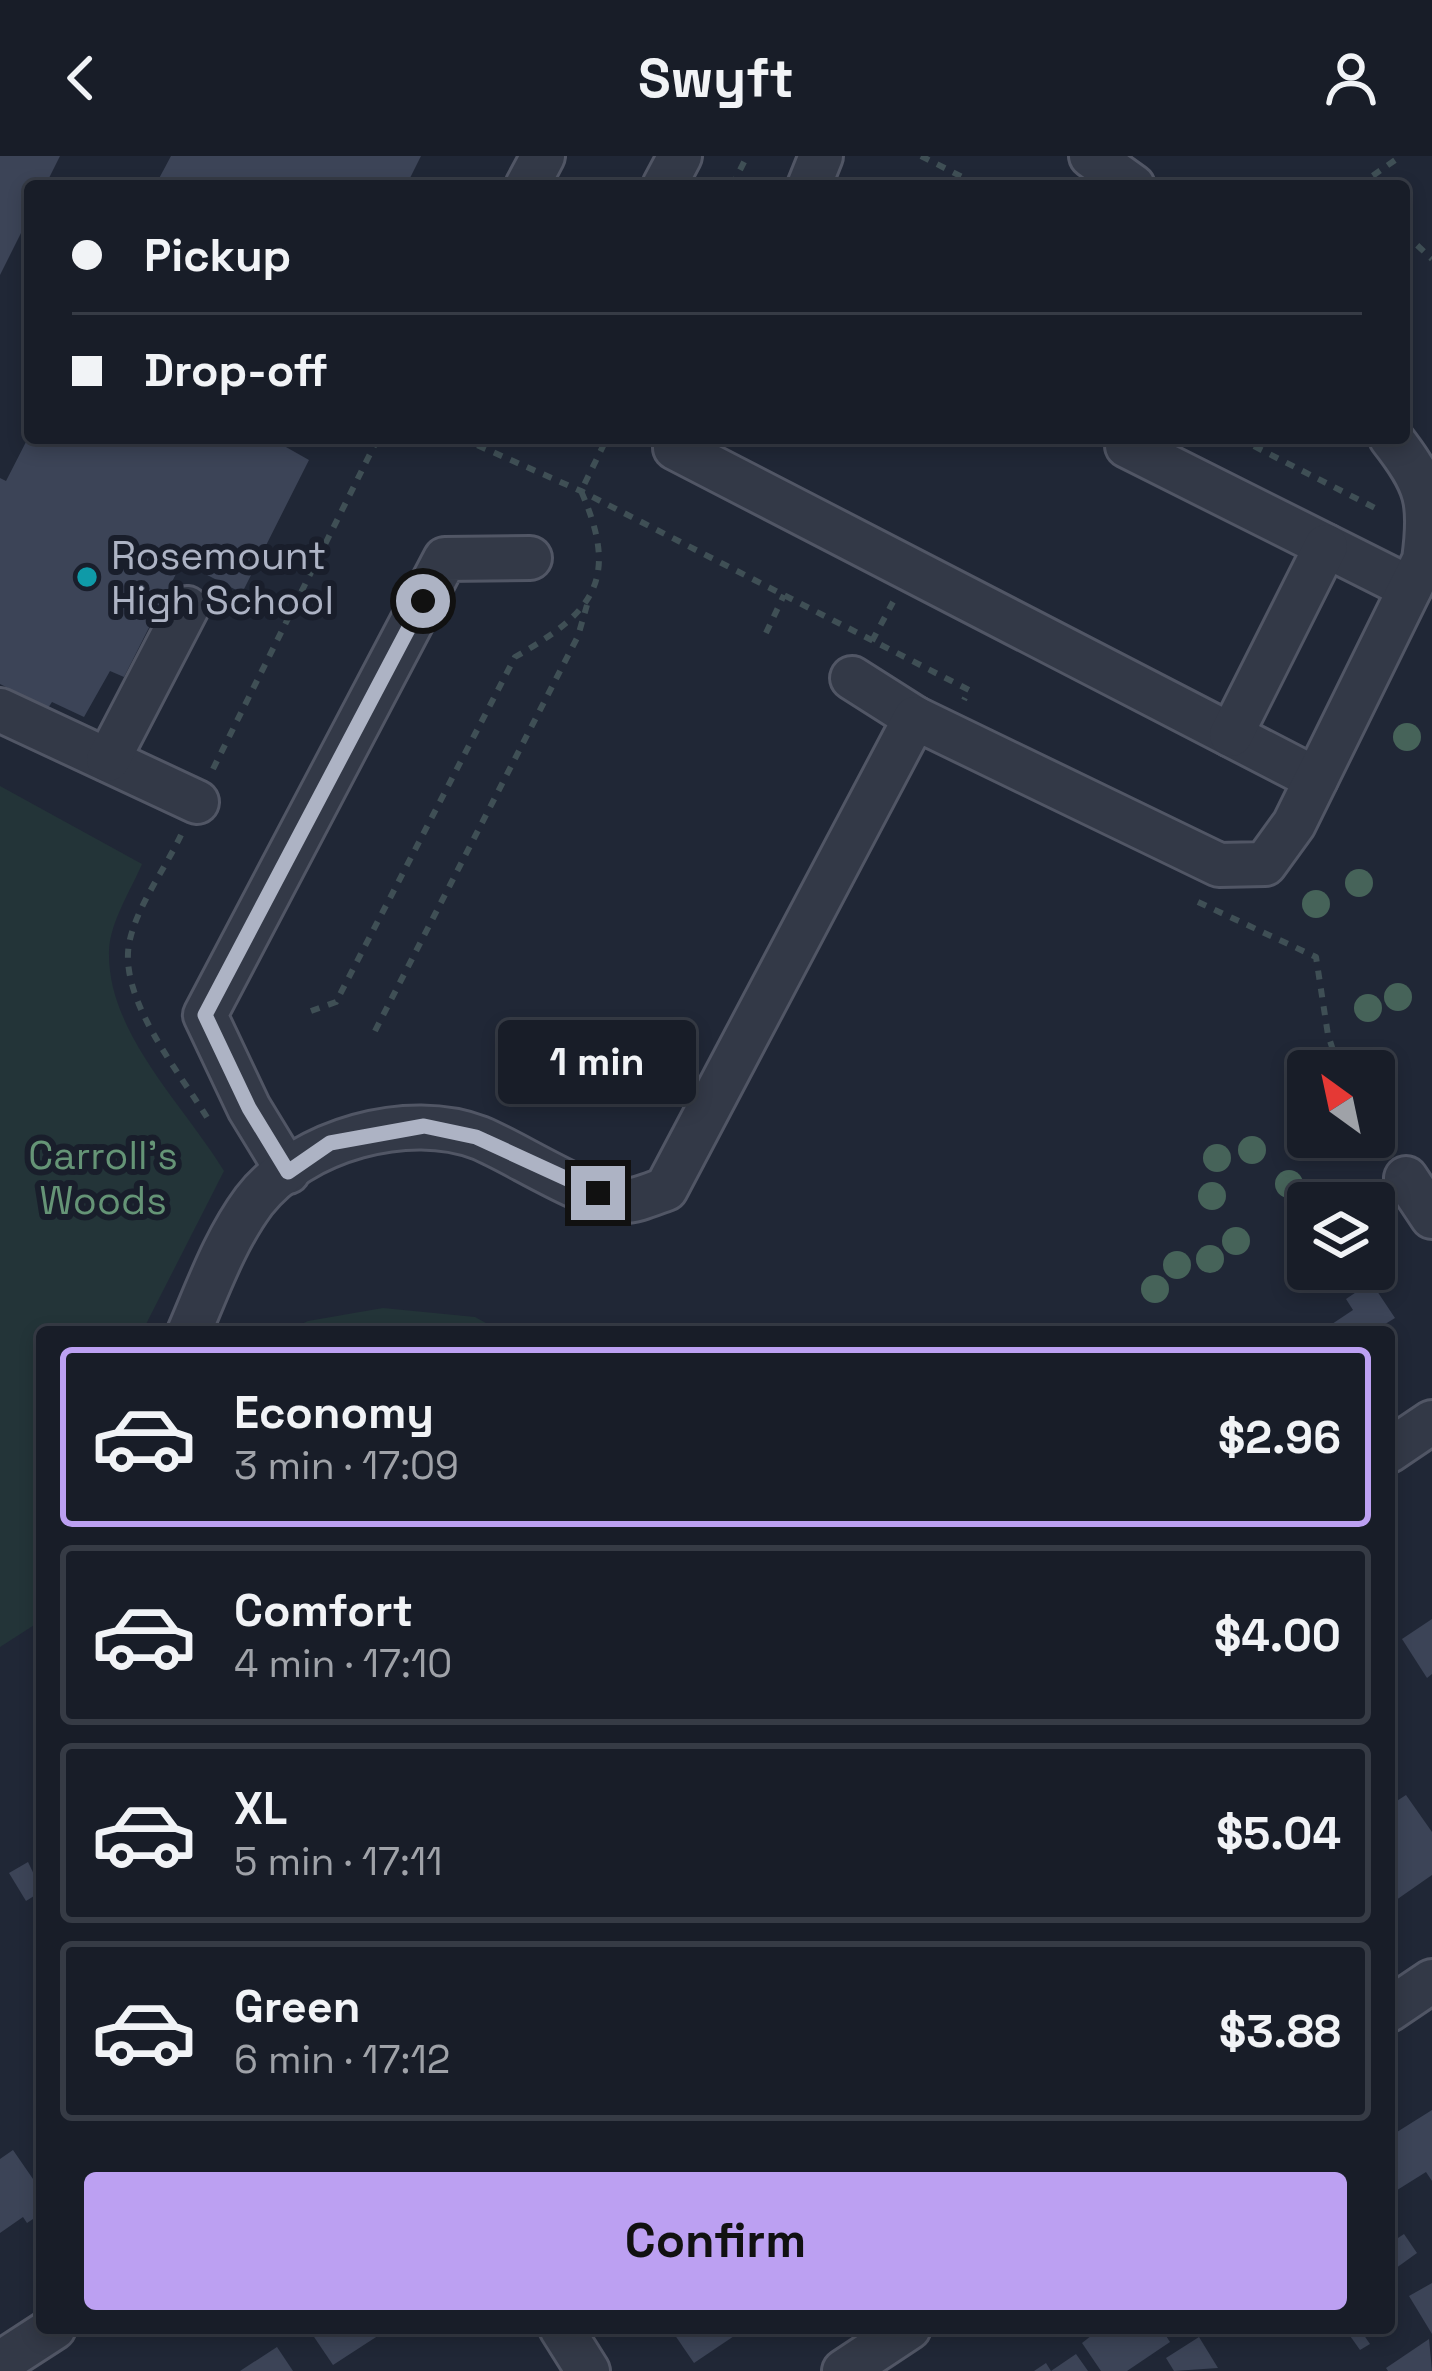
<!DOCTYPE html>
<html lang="en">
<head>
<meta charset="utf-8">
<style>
	:root { --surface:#181d28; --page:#212630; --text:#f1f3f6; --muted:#9fa2a8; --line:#363b45; --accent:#bca0f2 }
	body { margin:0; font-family:"Space Grotesk",sans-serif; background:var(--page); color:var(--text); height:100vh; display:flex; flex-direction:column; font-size:45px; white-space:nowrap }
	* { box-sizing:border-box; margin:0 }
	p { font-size:39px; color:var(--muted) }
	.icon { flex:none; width:66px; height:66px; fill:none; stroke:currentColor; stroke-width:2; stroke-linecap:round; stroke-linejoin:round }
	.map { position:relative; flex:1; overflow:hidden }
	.sheet { position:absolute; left:36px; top:1170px; width:1359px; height:1008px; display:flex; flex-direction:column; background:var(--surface); border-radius:12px; box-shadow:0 6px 18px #0003,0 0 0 3px var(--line) }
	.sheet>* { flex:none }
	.banner { position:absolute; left:24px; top:24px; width:1386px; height:264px; border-radius:12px; box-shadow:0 6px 18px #0003,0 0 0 3px var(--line); display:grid; align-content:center; height:264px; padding:0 48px; background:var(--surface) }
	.needle { width:78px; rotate:327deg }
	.fabs { position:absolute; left:1287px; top:894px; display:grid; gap:24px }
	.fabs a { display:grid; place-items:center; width:108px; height:108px; border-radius:12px; background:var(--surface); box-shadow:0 6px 18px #0003,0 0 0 3px var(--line); font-size:60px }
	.end { position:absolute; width:54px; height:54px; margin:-27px; border:15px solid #adb3c4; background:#111; box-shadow:0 0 0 6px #111 }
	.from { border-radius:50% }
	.bubble { position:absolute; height:84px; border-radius:12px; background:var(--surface); box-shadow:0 6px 18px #0003,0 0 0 3px var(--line); font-size:39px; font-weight:700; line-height:84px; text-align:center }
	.banner b { display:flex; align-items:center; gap:42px; height:114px; font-size:45px }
	.banner b+b { border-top:3px solid var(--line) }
	.banner i { width:30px; height:30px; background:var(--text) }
	ul { padding:21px 0 0; list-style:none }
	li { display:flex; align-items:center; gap:36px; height:180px; margin:0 24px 18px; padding:0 24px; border:6px solid var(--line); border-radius:12px }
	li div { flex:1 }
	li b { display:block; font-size:45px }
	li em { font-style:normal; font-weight:700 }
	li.current { border-color:var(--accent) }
	li>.icon { width:108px; height:108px; stroke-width:1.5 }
	.primary-button { display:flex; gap:24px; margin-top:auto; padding:24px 48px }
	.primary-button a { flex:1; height:138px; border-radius:12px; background:var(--accent); color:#111; font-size:48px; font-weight:700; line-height:138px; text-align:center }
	header { display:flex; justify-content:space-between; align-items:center; height:156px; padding:0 48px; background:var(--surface); font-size:54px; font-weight:700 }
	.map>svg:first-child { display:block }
	.green { fill:#233438 }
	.building { fill:#3c4457 }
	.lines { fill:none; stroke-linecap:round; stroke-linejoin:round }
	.minor-casing { stroke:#515665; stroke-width:48 }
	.path { stroke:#3f4f55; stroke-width:6; stroke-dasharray:9 9; stroke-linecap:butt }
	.minor { stroke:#333947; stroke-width:42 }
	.tree { fill:#466359 }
	.route { stroke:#adb3c4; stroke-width:15 }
	.culture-dot { fill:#0f9aa8; stroke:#191e2b; stroke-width:4.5 }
	.labels { text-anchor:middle; stroke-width:12; stroke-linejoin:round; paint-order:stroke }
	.poi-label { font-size:39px; fill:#adb3c4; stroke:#191e2b; text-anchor:start }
	.park-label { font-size:39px; fill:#659476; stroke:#191e2b }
</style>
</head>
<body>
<header><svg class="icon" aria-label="back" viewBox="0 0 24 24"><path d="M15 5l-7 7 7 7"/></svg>Swyft<svg class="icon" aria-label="person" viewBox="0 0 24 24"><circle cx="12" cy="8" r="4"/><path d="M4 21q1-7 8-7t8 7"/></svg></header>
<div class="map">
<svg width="1432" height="2215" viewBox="0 0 1432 2215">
	<rect width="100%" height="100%" fill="#202736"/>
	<g class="green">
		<path d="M0 630 142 708C131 734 110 766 109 795 107 877 184 949 224 1015L142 1176H42V1464L0 1491Z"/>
		<polygon points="383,1152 475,1161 502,1176 284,1176 308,1165"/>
	</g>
	<g class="building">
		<polygon points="0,0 60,0 45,30 30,30 30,71 25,69 0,119"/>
		<polygon points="171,0 421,0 406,30 155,30"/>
		<polygon points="28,282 270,282 309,304 242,437 182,406 124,521 110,515 84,561 52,546 48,552 0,528 0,322 6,325"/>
		<polygon points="1371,1126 1395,1162 1377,1173 1378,1176 1320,1176 1353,1154 1346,1143"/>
		<polygon points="1432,1463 1432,1518 1427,1522 1402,1483"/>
		<polygon points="1406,1639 1432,1676 1432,1719 1389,1749 1389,1650"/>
		<polygon points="28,1706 42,1735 26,1745 9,1717"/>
		<polygon points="1432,1954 1432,2025 1426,2016 1394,2036 1389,2029 1389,1981"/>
		<polygon points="13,1994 42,2036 42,2057 27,2067 23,2061 0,2077 0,2003"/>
		<polygon points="1404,2078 1417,2097 1392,2115 1389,2088"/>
		<polygon points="1432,2127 1432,2178 1409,2140"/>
		<polygon points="308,2172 390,2172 333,2209"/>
		<polygon points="670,2172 746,2172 694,2207"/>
		<polygon points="1101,2172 1161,2172 1170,2186 1127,2215 1101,2215 1082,2187"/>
		<polygon points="1359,2172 1370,2188 1360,2194 1348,2177"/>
		<polygon points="1199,2181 1218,2212 1174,2215 1166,2202"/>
		<polygon points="1429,2183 1432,2215 1388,2215 1386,2212"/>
		<polygon points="277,2191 293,2215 240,2215"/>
		<polygon points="1076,2198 1088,2215 1034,2215 1046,2207 1051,2215"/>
	</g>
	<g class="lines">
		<g class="minor-casing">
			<g id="minor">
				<polyline points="1091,0 1133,30"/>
				<polyline points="527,30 543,0"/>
				<polyline points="664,30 680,0"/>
				<polyline points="809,30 821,0"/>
				<polyline points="680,282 675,292 1316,623"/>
				<polyline points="1131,282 1127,290 1410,432"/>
				<polyline points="852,522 915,562"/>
				<polyline points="0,554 197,646"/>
				<polyline points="1231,579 1326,390"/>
				<polyline points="108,604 187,452"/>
				<polyline points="288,1016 249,952 205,859 445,403 530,402"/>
				<polyline points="1406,1022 1432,1061"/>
				<path d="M189 1176C208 1132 225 1084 254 1045 301 984 409 954 480 982 518 998 584 1042 622 1045 635 1046 654 1037 666 1033L915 562 1219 709 1265 708 1294 668 1424 404C1432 346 1427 328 1391 282"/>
				<polyline points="1389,1295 1432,1266"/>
				<polyline points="1389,1854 1432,1825"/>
				<polyline points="561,2172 588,2215"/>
				<polyline points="0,2207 54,2172"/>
				<polyline points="844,2215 909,2172"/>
			</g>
		</g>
		<g class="path">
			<polyline points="921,0 980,30"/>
			<polyline points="732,30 747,0"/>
			<polyline points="1358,30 1401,0"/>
			<polyline points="1404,77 1432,103"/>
			<polyline points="461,282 581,335 969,534 964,544"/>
			<polyline points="1238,282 1379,354"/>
			<polyline points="766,477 784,439"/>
			<polyline points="872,485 893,446"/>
			<polyline points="213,613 378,282"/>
			<path d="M181 679C165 713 136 751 129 788 119 844 180 917 208 963"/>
			<polyline points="1198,746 1316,801 1328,879 1340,915"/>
			<path d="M311 855 336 846 515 501C592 457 621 425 581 335L607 282"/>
			<polyline points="375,875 578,480 587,449"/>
			<polyline points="1374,978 1385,996"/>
		</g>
		<use href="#minor" class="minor"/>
	</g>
	<g class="tree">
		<circle cx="1407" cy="581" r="14"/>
		<circle cx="1359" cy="727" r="14"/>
		<circle cx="1316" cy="748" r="14"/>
		<circle cx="1398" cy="841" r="14"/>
		<circle cx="1368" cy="852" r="14"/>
		<circle cx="1252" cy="994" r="14"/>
		<circle cx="1217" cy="1002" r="14"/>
		<circle cx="1289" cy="1028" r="14"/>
		<circle cx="1212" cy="1040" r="14"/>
		<circle cx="1236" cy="1085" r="14"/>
		<circle cx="1210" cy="1103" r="14"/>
		<circle cx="1177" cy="1109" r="14"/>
		<circle cx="1155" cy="1133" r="14"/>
	</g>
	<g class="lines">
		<polyline class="route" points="423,445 205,859 249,952 288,1016 330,987 424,970 476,981 598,1037"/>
	</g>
	<circle class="culture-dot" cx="87" cy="421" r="12"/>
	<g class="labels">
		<g class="poi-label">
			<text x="111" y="413">Rosemount<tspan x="111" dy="45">High School</tspan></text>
		</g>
		<g class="park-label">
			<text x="103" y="1013">Carroll's<tspan x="103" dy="45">Woods</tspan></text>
		</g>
	</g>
</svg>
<div class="fabs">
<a><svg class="needle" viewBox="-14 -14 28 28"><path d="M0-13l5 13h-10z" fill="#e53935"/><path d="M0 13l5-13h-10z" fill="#9fa2a8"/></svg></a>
<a><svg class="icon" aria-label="layers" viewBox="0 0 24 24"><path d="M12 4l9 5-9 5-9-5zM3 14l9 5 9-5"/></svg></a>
</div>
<i class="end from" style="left:423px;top:445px"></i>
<i class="end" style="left:598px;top:1037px"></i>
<div class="bubble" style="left:498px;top:864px;width:198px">1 min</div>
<div class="banner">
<b><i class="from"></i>Pickup</b>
<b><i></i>Drop-off</b>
</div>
<section class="sheet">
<ul>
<li class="current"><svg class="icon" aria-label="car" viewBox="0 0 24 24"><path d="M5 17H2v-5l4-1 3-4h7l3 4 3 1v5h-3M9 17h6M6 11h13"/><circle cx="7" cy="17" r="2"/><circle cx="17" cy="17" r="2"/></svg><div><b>Economy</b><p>3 min · 17:09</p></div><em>$2.96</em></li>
<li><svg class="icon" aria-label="car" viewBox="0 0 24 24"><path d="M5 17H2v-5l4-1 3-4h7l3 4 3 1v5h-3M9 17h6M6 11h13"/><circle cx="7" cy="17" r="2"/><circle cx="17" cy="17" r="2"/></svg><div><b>Comfort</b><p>4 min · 17:10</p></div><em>$4.00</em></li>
<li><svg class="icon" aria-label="car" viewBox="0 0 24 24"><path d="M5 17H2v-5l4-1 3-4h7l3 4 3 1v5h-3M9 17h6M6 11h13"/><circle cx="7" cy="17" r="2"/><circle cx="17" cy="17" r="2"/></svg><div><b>XL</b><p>5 min · 17:11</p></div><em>$5.04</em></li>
<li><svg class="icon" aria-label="car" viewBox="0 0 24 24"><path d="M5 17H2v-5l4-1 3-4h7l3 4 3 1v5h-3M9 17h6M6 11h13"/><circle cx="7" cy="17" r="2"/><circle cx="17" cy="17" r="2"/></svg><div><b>Green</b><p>6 min · 17:12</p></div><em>$3.88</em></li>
</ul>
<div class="primary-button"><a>Confirm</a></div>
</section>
</div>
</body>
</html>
